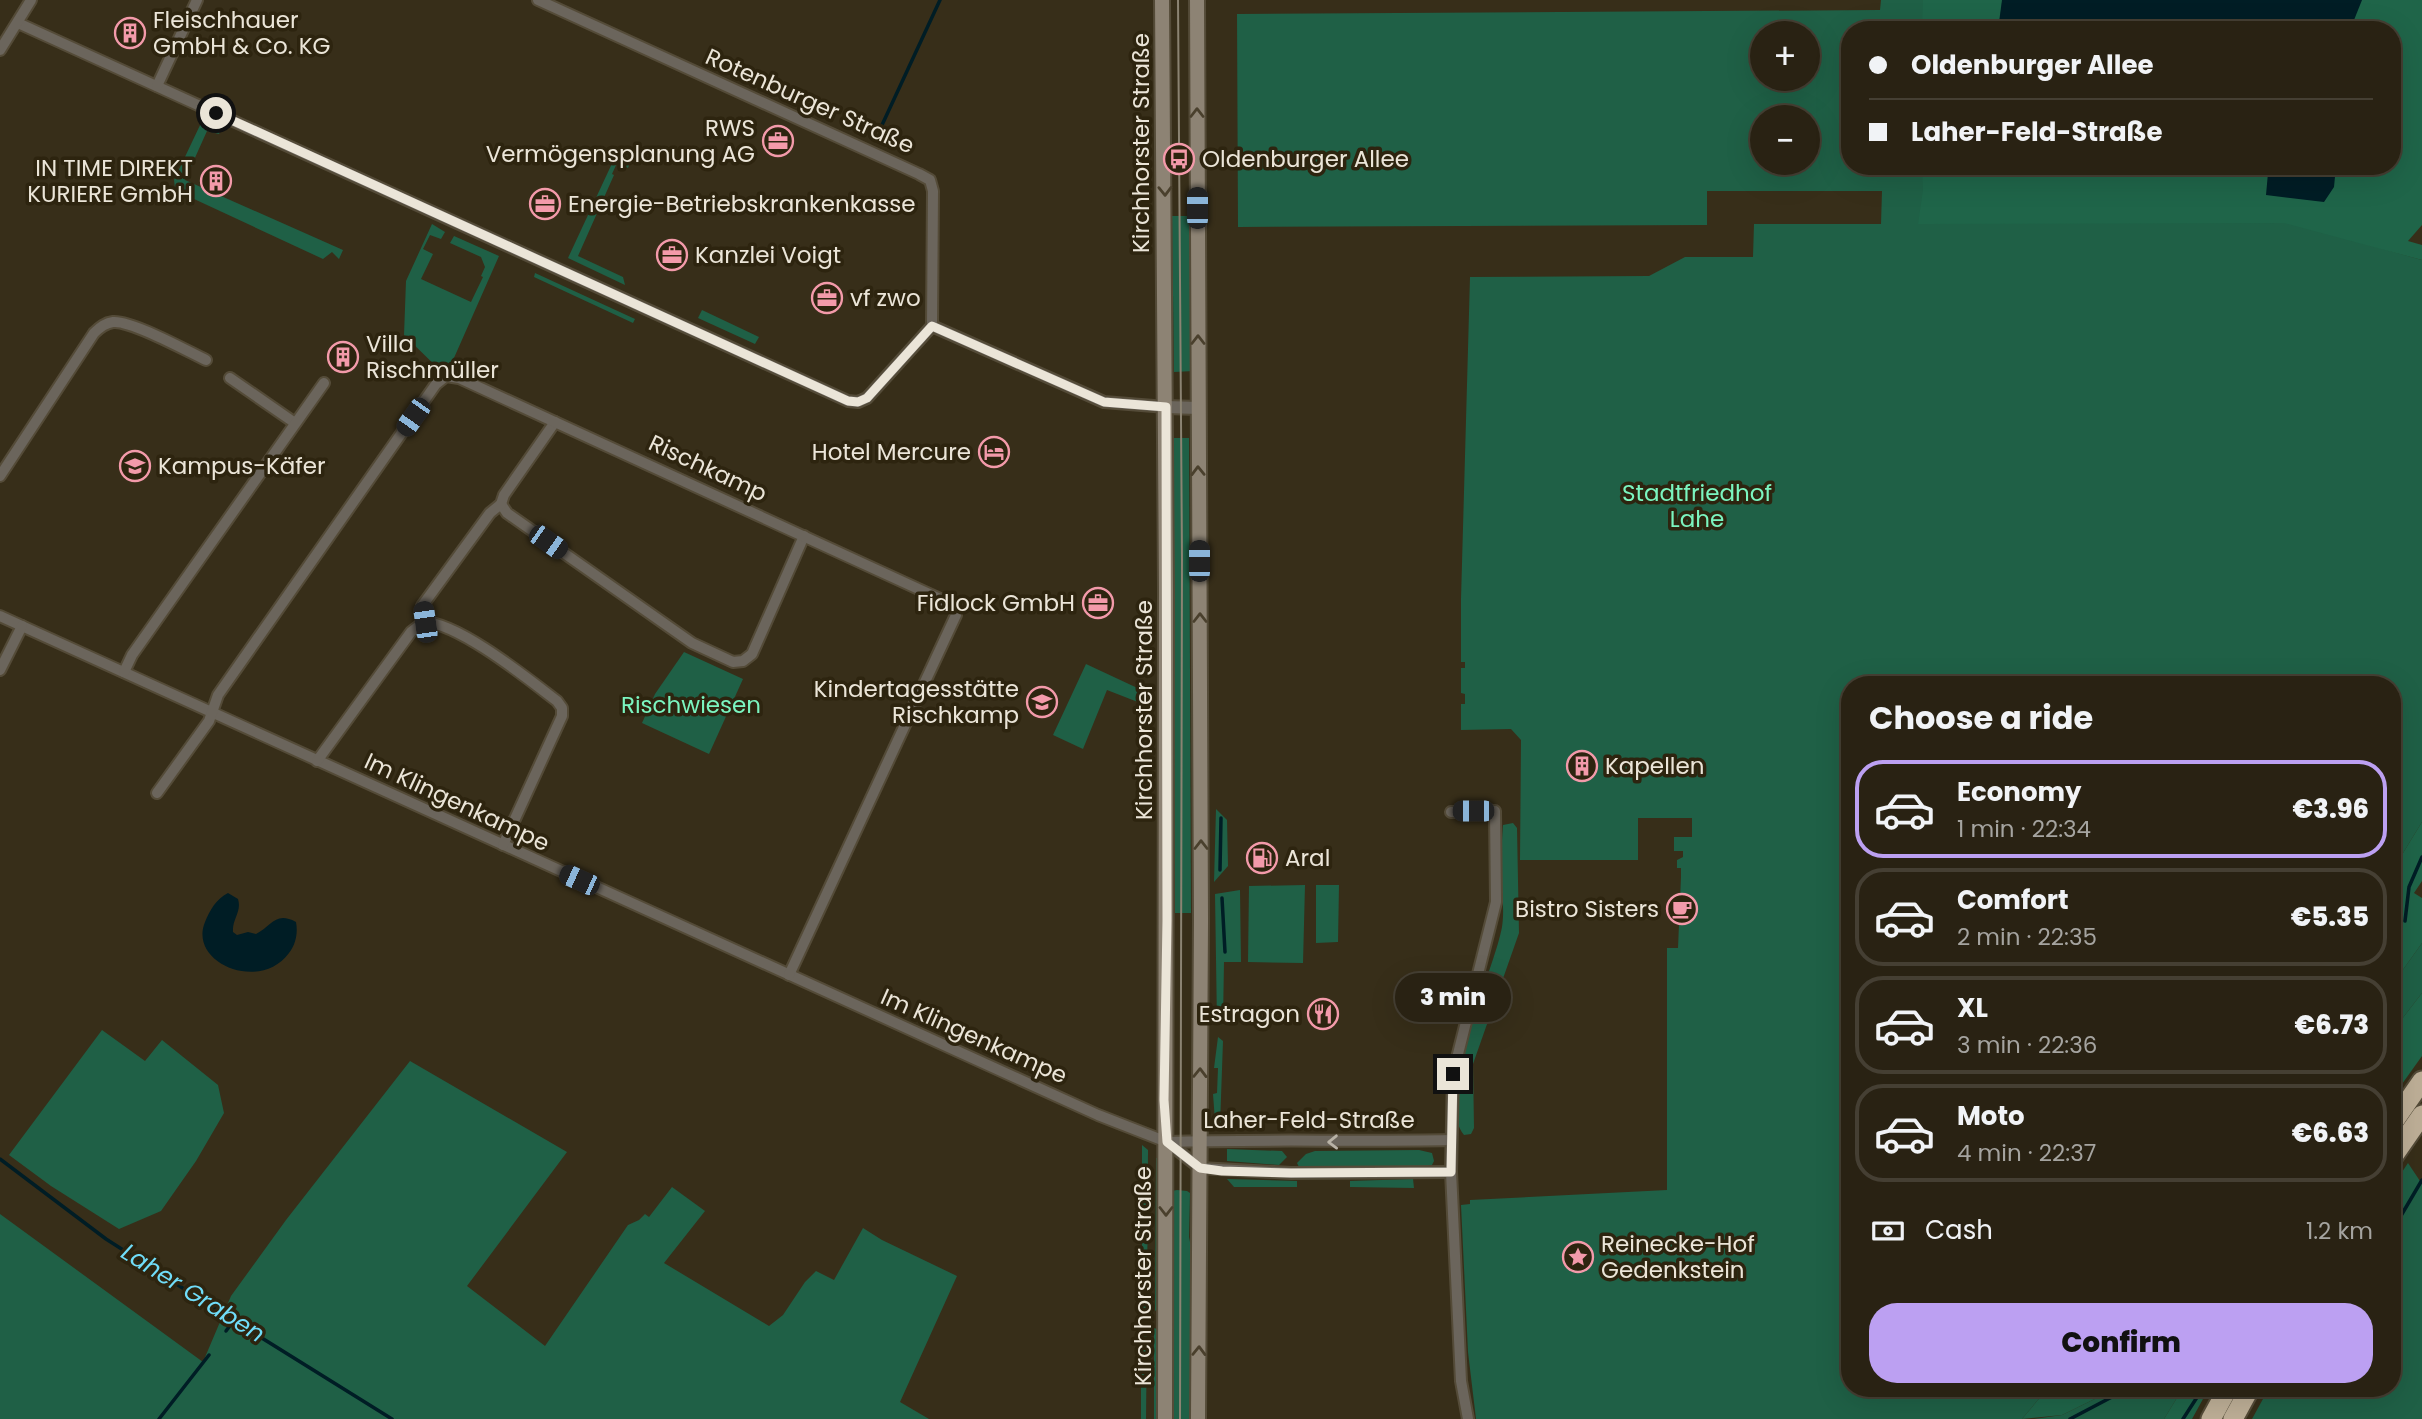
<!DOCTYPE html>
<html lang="en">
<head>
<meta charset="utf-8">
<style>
	:root { --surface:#292213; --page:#312a1c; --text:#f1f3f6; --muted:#a5a4a0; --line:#453f33; --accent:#bca0f2 }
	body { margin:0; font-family:Poppins,sans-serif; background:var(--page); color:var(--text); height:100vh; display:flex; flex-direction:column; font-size:26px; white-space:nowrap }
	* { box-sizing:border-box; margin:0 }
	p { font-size:23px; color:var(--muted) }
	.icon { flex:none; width:38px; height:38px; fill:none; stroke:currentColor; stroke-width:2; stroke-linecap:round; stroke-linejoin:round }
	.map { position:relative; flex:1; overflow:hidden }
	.side { position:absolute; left:1841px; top:676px; width:560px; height:721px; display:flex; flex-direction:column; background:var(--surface); border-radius:28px; box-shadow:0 7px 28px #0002,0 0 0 2px var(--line) }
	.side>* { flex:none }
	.banner { position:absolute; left:1841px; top:21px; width:560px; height:154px; border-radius:28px; box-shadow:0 7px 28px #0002,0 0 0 2px var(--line); display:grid; align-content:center; height:154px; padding:0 28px; background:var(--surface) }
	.buttons { position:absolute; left:1750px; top:21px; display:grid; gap:14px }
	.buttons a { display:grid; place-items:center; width:70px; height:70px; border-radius:50%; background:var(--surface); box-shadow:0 7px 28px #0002,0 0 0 2px var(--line); font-size:35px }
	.end { position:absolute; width:32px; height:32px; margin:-16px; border:9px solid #ebe5d8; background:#111; box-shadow:0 0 0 4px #111 }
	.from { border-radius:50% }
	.bubble { position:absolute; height:49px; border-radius:24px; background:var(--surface); box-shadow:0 7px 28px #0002,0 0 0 2px var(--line); font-size:23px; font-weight:800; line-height:49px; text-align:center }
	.car { position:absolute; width:21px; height:42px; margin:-21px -10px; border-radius:9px; box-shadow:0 0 5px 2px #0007; background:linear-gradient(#222 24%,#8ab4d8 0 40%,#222 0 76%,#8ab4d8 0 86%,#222 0) }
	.banner b { display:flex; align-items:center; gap:24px; height:66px; font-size:26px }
	.banner b+b { border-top:2px solid var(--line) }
	.banner i { width:18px; height:18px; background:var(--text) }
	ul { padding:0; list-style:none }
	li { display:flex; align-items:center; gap:21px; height:98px; margin:0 14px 10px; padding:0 14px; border:4px solid var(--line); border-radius:28px }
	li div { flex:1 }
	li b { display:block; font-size:26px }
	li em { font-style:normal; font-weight:800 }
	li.on { border-color:var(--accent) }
	li>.icon { width:63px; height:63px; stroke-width:1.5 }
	h2 { padding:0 28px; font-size:32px; line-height:84px }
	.pay { display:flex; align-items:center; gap:18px; height:77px; padding:0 28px; font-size:26px }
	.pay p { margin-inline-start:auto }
	.primary-button { display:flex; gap:14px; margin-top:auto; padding:14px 28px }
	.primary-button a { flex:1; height:80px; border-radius:28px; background:var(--accent); color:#111; font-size:28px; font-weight:800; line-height:80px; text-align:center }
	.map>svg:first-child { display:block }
	.green { fill:#1f6046; fill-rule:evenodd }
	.forest { fill:#1f6549 }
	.water { fill:#001d25 }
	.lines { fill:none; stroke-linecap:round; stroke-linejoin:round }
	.stream { stroke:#001d25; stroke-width:3.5 }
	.minor-casing { stroke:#544b38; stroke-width:14 }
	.tertiary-casing { stroke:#544b38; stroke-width:16 }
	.secondary-casing { stroke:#544b38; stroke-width:18 }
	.motorway-casing { stroke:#544b38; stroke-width:23 }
	.minor { stroke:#6b655c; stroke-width:10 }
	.tertiary { stroke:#6b655c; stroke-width:12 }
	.secondary { stroke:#8d8374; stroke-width:14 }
	.motorway { stroke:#beaf97; stroke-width:19 }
	.tram { stroke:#8b8372; stroke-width:2 }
	.oneway { stroke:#4a402d }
	.oneway2 { stroke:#b8b2a6 }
	.route { stroke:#ebe5d8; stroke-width:9 }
	.labels { text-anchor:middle; stroke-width:7; stroke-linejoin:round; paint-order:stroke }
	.poi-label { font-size:23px; fill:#ebe5d8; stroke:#2d240f; text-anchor:start }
	.street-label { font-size:23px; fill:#ebe5d8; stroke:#2d240f }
	.park-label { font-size:23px; fill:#7bf5c0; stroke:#2d240f }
	.water-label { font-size:24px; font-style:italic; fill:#70ddf9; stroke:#2d240f }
</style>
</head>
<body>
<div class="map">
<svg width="2422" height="1419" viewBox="0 0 2422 1419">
	<rect width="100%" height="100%" fill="#372e19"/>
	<g class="green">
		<path d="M1881 0H2422V128L2366 244 2422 260V822L2392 871V684H1850V1388H2048L2022 1419H1476L1468 1352 1461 1205 1470 1204V1200L1667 1190V948H1678L1681 877V868H1677V860L1683 857V851H1674V837H1692V818H1638V860H1520L1521 740 1511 729 1461 730V704H1465V694L1461 693V668H1465V662H1461V599L1470 277 1649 276 1685 257H1753L1754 224H1881L1882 191H1707V225L1238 227 1237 14 1880 10ZM1850 30H2392V166H1850ZM1762 33H1808V79H1762ZM1762 117H1808V163H1762Z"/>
		<polygon points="202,121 221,129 219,134 207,131 185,180 343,250 339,259 332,252 323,259 179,192 175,188 174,180"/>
		<polygon points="615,157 623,161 625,157 631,160 628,168 617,163 612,174 614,175 578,256 623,277 625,285 568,258"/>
		<polygon points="1172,216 1191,216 1194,371 1174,372"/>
		<polygon points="432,224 445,232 441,239 430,235 423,249 433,254 421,279 471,302 483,277 481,276 485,267 481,257 450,243 454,236 499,256 446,376 404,335 406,281"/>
		<polygon points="535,273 635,319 633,323 534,277"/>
		<polygon points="702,310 759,337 755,344 698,318"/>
		<polygon points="1173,438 1189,438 1191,913 1175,913"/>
		<polygon points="684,652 743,679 709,754 642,723 655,694"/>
		<polygon points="1086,664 1146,692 1148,706 1107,690 1083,749 1053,735"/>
		<polygon points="1216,809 1227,820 1228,866 1214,882"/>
		<path d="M1513 823 1517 828 1519 933 1473 1064 1474 1128 1471 1134 1464 1135C1433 1098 1494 972 1502 927 1505 908 1501 887 1501 868 1501 854 1502 839 1503 825Z"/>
		<polygon points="1305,885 1303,963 1248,962 1249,886"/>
		<polygon points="1316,885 1339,885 1338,942 1316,943"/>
		<polygon points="1240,890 1241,962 1224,962 1223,1021 1220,1025 1217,1024 1215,894"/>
		<polygon points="2422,943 2422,993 2392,1032 2392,985"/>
		<polygon points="102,1030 145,1061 162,1040 218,1085 224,1113 196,1161 161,1211 119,1229 51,1186 9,1155"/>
		<polygon points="1218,1037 1223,1041 1220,1126 1215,1121 1213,1094 1217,1093 1218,1068 1214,1068"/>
		<polygon points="410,1061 567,1152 467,1286 545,1346 628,1225 639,1220 645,1214 649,1217 672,1187 705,1211 664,1263 769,1326 783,1315 805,1282 816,1271 834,1280 863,1228 882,1240 957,1276 900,1402 929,1419 0,1419 0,1214 203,1362 231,1296 286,1220"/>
		<polygon points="1142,1145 1148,1150 1147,1314 1142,1315"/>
		<polygon points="1227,1149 1282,1151 1287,1157 1279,1165 1227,1161"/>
		<polygon points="1419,1150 1432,1153 1434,1161 1432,1165 1415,1168 1300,1169 1297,1163 1306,1154 1315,1151"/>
		<polygon points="1156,1158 1157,1158 1160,1188 1160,1307 1155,1311"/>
		<polygon points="2408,1163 2422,1184 2422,1419 2252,1419 2269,1388 2392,1388 2392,1187"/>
		<polygon points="1227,1179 1297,1181 1297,1187 1234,1187"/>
		<polygon points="1413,1179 1414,1188 1350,1187 1350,1181"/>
		<polygon points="1177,1190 1187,1191 1190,1193 1189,1237 1192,1252 1192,1419 1171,1419 1172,1191"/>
		<polygon points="1147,1325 1146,1419 1141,1419 1141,1326"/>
		<polygon points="1154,1328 1160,1330 1159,1419 1154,1419"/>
		<polygon points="2117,1388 2183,1388 2164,1419 2034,1419 2062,1415"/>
	</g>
	<g class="forest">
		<polygon points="1923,0 2002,0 1998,30 1922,30"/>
		<polygon points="2362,0 2422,0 2422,225 2408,241 2422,245 2422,260 2284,223 1918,224 1923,190 1922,166 2392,166 2392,30 2350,30"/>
		<polygon points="2422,822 2422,881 2414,893 2422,898 2422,943 2392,985 2392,871"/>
		<polygon points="2422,993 2422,1056 2392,1098 2392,1032"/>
		<polygon points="2048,1388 2117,1388 2062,1415 2022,1419"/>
		<polygon points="2183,1388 2209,1388 2192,1419 2164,1419"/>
	</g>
	<g class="water">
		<polygon points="2002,0 2362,0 2350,30 1998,30"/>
		<polygon points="2296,166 2336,166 2334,187 2324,202 2266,195 2268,173 2290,176"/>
		<path d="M228 893 238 899C242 912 232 919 233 932L237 935 248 932 256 934C272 926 275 911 296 922 298 933 296 944 289 953 260 993 188 963 205 922 210 910 216 899 228 893Z"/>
	</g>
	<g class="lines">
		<g class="stream">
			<polyline points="882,125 940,0"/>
			<polyline points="1220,870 1221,818"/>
			<polyline points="1222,898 1225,952"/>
			<polyline points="2405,921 2409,887 2422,857"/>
			<polyline points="2392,966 2400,940"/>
			<polyline points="0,1159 106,1239 220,1312 392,1419"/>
			<polyline points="2392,1231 2422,1180"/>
			<polyline points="226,1331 234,1320"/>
			<polyline points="159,1419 209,1355"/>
			<polyline points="2070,1419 2129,1388"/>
			<polyline points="2183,1419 2203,1388"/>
		</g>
		<g class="minor-casing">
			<g id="minor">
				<polyline points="538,0 919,174 930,180 933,191 932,326"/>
				<polyline points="18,23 848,401 858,402 867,398 932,326"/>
				<polyline points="0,50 31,0"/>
				<polyline points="157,86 197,0"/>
				<polyline points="932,326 1104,402 1166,407"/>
				<polyline points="230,378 295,423"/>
				<path d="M0 476 94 333C100 327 105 323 113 322 131 320 187 351 206 360"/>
				<polyline points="501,504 507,513 692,643 733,662 743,661 752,654 804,536"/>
				<polyline points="0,616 1098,1115 1167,1142 1200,1168 1291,1173 1451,1172"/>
				<polyline points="424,622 422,606 490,513 501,504 504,495 555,422"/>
				<polyline points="0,670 22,626"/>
				<polyline points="124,672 132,655 324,383"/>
				<path d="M317 761 411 632 424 622C459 623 528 679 557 701L562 708V716L503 845"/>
				<polyline points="157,793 209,721 218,695 436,384 446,376 459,378 949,603 955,608 956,615 789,975"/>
				<polyline points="1451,812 1495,811 1496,902 1453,1074 1451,1172 1461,1381 1468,1419"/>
				<path d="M1167 1142C1261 1139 1356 1142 1451 1140"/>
			</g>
		</g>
		<g class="tertiary-casing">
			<polyline id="tertiary" points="1166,407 1198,408"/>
		</g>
		<g class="secondary-casing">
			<g id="secondary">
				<polyline points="1162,0 1166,590 1165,1419"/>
				<polyline points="1197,0 1201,921 1198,1419"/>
			</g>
		</g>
		<g class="motorway-casing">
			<g id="motorway">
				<polyline points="2392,1124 2422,1081"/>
				<polyline points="2392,1158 2422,1115"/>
				<polyline points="2211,1419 2228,1388"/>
				<polyline points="2233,1419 2250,1388"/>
			</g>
		</g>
		<use href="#minor" class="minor"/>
		<use href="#tertiary" class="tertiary"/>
		<use href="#secondary" class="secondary"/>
		<use href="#motorway" class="motorway"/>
		<polyline class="tram" points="1178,0 1182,559 1180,1419"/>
	</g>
	<defs><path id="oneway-chevron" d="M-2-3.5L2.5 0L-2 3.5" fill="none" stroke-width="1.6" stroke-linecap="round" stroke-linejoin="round" transform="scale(1.75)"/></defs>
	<g class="oneway">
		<use href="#oneway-chevron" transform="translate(1197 113) rotate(-90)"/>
		<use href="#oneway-chevron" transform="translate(1165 191) rotate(89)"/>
		<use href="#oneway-chevron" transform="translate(1198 340) rotate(-90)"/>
		<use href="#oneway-chevron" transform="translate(1198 471) rotate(-91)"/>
		<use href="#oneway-chevron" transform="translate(1200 618) rotate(-90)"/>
		<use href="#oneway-chevron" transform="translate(1201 845) rotate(-90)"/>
		<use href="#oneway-chevron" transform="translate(1200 1073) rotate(-89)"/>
		<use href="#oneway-chevron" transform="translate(1166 1211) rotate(90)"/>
		<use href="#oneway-chevron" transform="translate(1199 1351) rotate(-89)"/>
	</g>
	<use class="oneway2" href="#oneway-chevron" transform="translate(1333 1142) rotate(179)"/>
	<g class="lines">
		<polyline class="route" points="216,113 848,401 858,402 867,398 932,326 1104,402 1166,407 1167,920 1164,1100 1167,1142 1200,1168 1222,1171 1291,1173 1451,1172 1453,1074"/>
	</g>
	<defs>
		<g id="building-ring" transform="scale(1.575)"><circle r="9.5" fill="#2d240f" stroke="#f39aaa" stroke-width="1.5"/><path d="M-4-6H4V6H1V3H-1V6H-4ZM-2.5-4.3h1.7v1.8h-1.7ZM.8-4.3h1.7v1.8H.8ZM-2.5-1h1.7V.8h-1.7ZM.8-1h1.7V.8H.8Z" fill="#f39aaa"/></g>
		<g id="office-ring" transform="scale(1.575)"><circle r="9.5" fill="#2d240f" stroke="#f39aaa" stroke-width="1.5"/><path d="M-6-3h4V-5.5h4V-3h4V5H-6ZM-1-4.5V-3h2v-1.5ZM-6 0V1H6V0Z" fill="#f39aaa"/></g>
		<g id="bus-ring" transform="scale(1.575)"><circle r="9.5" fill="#2d240f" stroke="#f39aaa" stroke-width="1.5"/><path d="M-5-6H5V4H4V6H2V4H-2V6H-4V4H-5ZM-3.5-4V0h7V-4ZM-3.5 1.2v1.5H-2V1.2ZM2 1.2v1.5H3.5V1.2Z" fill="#f39aaa"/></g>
		<g id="hotel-ring" transform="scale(1.575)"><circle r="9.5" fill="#2d240f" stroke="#f39aaa" stroke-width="1.5"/><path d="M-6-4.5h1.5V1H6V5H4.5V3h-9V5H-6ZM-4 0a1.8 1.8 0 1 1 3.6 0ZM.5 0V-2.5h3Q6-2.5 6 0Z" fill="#f39aaa"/></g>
		<g id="school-ring" transform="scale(1.575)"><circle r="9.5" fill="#2d240f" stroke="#f39aaa" stroke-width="1.5"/><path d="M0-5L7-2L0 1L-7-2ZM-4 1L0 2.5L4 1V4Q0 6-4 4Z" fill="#f39aaa"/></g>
		<g id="fuel-ring" transform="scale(1.575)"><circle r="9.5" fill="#2d240f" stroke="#f39aaa" stroke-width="1.5"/><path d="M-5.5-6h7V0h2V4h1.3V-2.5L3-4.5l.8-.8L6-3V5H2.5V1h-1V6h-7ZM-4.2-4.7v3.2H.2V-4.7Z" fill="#f39aaa"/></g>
		<g id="cafe-ring" transform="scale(1.575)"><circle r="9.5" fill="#2d240f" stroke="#f39aaa" stroke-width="1.5"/><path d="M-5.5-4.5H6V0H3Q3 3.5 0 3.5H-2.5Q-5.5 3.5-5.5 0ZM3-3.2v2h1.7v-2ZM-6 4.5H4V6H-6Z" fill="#f39aaa"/></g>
		<g id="restaurant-ring" transform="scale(1.575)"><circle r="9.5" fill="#2d240f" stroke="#f39aaa" stroke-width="1.5"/><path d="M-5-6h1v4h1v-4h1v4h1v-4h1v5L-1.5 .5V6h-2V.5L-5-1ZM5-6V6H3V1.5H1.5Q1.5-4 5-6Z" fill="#f39aaa"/></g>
		<g id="sight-ring" transform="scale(1.575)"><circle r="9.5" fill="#2d240f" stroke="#f39aaa" stroke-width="1.5"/><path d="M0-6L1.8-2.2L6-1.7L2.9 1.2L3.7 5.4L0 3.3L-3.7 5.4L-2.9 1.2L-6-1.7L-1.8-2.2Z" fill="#f39aaa"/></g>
	</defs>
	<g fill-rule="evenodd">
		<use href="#building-ring" x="130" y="33"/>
		<use href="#office-ring" x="778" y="141"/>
		<use href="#bus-ring" x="1179" y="159"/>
		<use href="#building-ring" x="216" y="181"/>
		<use href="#office-ring" x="545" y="204"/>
		<use href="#office-ring" x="672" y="255"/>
		<use href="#office-ring" x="827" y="298"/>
		<use href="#building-ring" x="343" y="357"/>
		<use href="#hotel-ring" x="994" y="452"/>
		<use href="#school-ring" x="135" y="466"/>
		<use href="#office-ring" x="1098" y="603"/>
		<use href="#school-ring" x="1042" y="702"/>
		<use href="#building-ring" x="1582" y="766"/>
		<use href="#fuel-ring" x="1262" y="858"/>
		<use href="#cafe-ring" x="1682" y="909"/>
		<use href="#restaurant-ring" x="1323" y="1014"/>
		<use href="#sight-ring" x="1578" y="1257"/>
	</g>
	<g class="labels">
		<g class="poi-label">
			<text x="153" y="28">Fleischhauer<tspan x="153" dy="26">GmbH &amp; Co. KG</tspan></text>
			<text x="755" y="136" text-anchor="end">RWS<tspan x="755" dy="26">Vermögensplanung AG</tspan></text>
			<text x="1202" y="167">Oldenburger Allee</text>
			<text x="193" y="176" text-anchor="end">IN TIME DIREKT<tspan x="193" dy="26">KURIERE GmbH</tspan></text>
			<text x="568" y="212">Energie-Betriebskrankenkasse</text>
			<text x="695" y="263">Kanzlei Voigt</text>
			<text x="850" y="306">vf zwo</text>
			<text x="366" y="352">Villa<tspan x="366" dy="26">Rischmüller</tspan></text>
			<text x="971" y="460" text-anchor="end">Hotel Mercure</text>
			<text x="158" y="474">Kampus-Käfer</text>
			<text x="1075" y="611" text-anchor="end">Fidlock GmbH</text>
			<text x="1019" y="697" text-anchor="end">Kindertagesstätte<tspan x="1019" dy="26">Rischkamp</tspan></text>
			<text x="1605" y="774">Kapellen</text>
			<text x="1285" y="866">Aral</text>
			<text x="1659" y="917" text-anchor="end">Bistro Sisters</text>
			<text x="1300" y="1022" text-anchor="end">Estragon</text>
			<text x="1601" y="1252">Reinecke-Hof<tspan x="1601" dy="26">Gedenkstein</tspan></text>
		</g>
		<g class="street-label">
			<text transform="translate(810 101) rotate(24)" y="8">Rotenburger Straße</text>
			<text transform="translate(1141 143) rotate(-90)" y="8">Kirchhorster Straße</text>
			<text transform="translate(708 468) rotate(25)" y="8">Rischkamp</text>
			<text transform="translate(1144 710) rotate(-90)" y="8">Kirchhorster Straße</text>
			<text transform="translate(457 802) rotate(25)" y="8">Im Klingenkampe</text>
			<text transform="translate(974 1036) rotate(24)" y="8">Im Klingenkampe</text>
			<text x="1309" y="1128">Laher-Feld-Straße</text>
			<text transform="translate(1143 1276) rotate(-90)" y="8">Kirchhorster Straße</text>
		</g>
		<g class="park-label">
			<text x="1697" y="501">Stadtfriedhof<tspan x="1697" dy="26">Lahe</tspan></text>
			<text x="691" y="713">Rischwiesen</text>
		</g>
		<g class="water-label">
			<text transform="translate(193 1293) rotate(32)" y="8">Laher Graben</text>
		</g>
	</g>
</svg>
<div class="buttons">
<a>+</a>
<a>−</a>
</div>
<i class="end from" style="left:216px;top:113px"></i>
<i class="end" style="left:1453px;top:1074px"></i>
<div class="bubble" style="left:1395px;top:973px;width:116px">3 min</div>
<i class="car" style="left:1197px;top:208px;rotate:0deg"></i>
<i class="car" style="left:413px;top:417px;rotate:215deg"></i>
<i class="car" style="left:548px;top:542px;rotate:125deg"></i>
<i class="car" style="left:1199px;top:561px;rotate:0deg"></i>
<i class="car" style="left:425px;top:622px;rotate:352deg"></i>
<i class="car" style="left:1473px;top:811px;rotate:270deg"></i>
<i class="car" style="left:579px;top:880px;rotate:294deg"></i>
<div class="banner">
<b><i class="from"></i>Oldenburger Allee</b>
<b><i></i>Laher-Feld-Straße</b>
</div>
<section class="side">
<h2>Choose a ride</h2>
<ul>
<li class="on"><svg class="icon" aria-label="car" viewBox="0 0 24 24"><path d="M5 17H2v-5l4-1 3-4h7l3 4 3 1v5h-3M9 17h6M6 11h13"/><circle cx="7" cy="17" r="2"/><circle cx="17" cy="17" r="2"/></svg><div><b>Economy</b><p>1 min · 22:34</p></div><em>€3.96</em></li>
<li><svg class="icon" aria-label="car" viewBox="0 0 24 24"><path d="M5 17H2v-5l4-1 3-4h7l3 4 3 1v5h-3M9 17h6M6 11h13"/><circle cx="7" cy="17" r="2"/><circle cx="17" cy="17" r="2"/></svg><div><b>Comfort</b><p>2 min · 22:35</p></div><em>€5.35</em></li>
<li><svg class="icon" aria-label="car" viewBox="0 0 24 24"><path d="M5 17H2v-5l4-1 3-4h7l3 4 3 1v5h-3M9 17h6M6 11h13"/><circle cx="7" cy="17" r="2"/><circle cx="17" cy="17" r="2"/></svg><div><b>XL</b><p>3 min · 22:36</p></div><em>€6.73</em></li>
<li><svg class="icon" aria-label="car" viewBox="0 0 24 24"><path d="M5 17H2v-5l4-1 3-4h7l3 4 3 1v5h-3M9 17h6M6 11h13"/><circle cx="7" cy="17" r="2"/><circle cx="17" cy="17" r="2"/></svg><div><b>Moto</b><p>4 min · 22:37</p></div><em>€6.63</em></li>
</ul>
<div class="pay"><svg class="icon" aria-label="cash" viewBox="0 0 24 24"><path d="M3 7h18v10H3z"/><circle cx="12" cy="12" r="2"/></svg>Cash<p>1.2 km</p></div>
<div class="primary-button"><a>Confirm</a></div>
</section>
</div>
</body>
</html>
